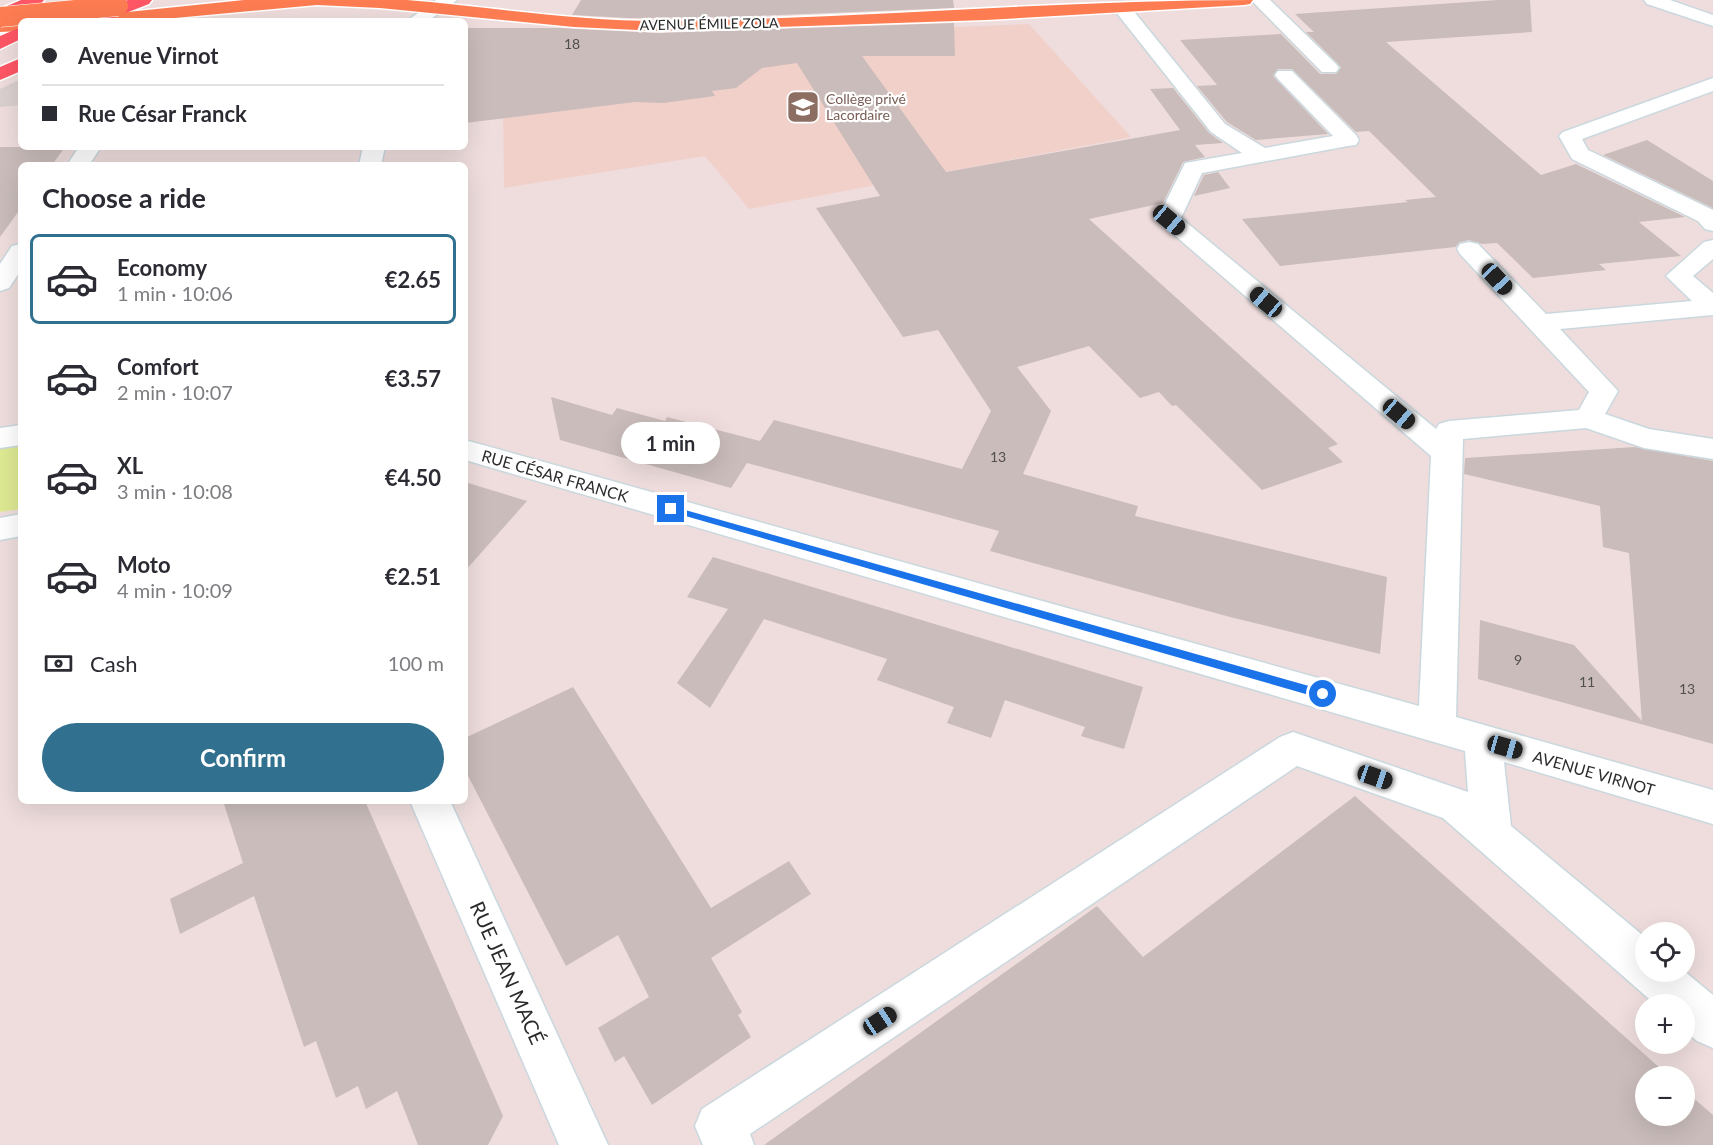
<!DOCTYPE html>
<html lang="en">
<head>
<meta charset="utf-8">
<style>
	:root { --surface:#fff; --page:#f2f2f3; --text:#2b2b33; --muted:#7c7c81; --line:#e1e1e2; --accent:#31708f }
	body { margin:0; font-family:Lato,sans-serif; background:var(--page); color:var(--text); height:100vh; display:flex; flex-direction:column; font-size:22px; white-space:nowrap }
	* { box-sizing:border-box; margin:0 }
	p { font-size:20px; color:var(--muted) }
	.icon { flex:none; width:33px; height:33px; fill:none; stroke:currentColor; stroke-width:2; stroke-linecap:round; stroke-linejoin:round }
	.map { position:relative; flex:1; overflow:hidden }
	.side { position:absolute; left:18px; top:162px; width:450px; height:642px; display:flex; flex-direction:column; background:var(--surface); border-radius:9px; box-shadow:0 6px 24px #0002 }
	.side>* { flex:none }
	.banner { position:absolute; left:18px; top:18px; width:450px; height:132px; border-radius:9px; box-shadow:0 6px 24px #0002; display:grid; align-content:center; height:132px; padding:0 24px; background:var(--surface) }
	.controls { position:absolute; left:1635px; top:922px; display:grid; gap:12px }
	.controls a { display:grid; place-items:center; width:60px; height:60px; border-radius:50%; background:var(--surface); box-shadow:0 6px 24px #0002; font-size:30px }
	.end { position:absolute; width:27px; height:27px; margin:-14px; border:8px solid #1a73e8; background:#fff; box-shadow:0 0 0 3px #fff }
	.from { border-radius:50% }
	.bubble { position:absolute; height:42px; border-radius:21px; background:var(--surface); box-shadow:0 6px 24px #0002; font-size:20px; font-weight:700; line-height:42px; text-align:center }
	.car { position:absolute; width:18px; height:36px; margin:-18px -9px; border-radius:8px; box-shadow:0 0 4px 2px #0007; background:linear-gradient(#222 24%,#8ab4d8 0 40%,#222 0 76%,#8ab4d8 0 86%,#222 0) }
	.banner b { display:flex; align-items:center; gap:21px; height:57px; font-size:22px }
	.banner b+b { border-top:2px solid var(--line) }
	.banner i { width:15px; height:15px; background:var(--text) }
	ul { padding:0; list-style:none }
	li { display:flex; align-items:center; gap:18px; height:90px; margin:0 12px 9px; padding:0 12px; border:3px solid transparent; border-radius:9px }
	li div { flex:1 }
	li b { display:block; font-size:22px }
	li em { font-style:normal; font-weight:700 }
	li.selected { border-color:var(--accent) }
	li>.icon { width:54px; height:54px; stroke-width:1.5 }
	h2 { padding:0 24px; font-size:27px; line-height:72px }
	.pay { display:flex; align-items:center; gap:15px; height:66px; padding:0 24px; font-size:22px }
	.pay p { margin-inline-start:auto }
	.cta { display:flex; gap:12px; margin-top:auto; padding:12px 24px }
	.cta a { flex:1; height:69px; border-radius:36px; background:var(--accent); color:#fff; font-size:24px; font-weight:700; line-height:69px; text-align:center }
	.map>svg:first-child { display:block }
	.education { fill:#f1d0ca }
	.green { fill:#dee993 }
	.plaza { fill:#dad0cf }
	.building { fill:#c9bcba }
	.lines { fill:none; stroke-linecap:round; stroke-linejoin:round }
	.minor-casing { stroke:#cad8de; stroke-width:3 }
	.major-casing { stroke:#fff; stroke-width:3 }
	.highway-casing { stroke:#fff; stroke-width:3 }
	.minor { fill:#fff; fill-rule:evenodd }
	.major { fill:#fd7c52; fill-rule:evenodd }
	.highway { fill:#ff5665; fill-rule:evenodd }
	.major-bridge-casing { stroke:#fff; stroke-width:21; stroke-linecap:butt }
	.major-bridge { stroke:#fd7c52; stroke-width:20 }
	.route { fill:#1a73e8 }
	.labels { text-anchor:middle; stroke-width:4.5; stroke-linejoin:round; paint-order:stroke }
	.far-street-label { font-size:14px; fill:#2b2b2b; stroke:#fff }
	.number-label { font-size:14px; fill:#524f4f }
	.far-education-label { font-size:14px; fill:#785e54; stroke:#fff; text-anchor:start }
	.street-label { font-size:16px; fill:#2b2b2b; stroke:#fff }
	.near-street-label { font-size:20px; fill:#2b2b2b; stroke:#fff }
</style>
</head>
<body>
<div class="map">
<svg width="1713" height="1145" viewBox="0 0 1713 1145">
	<rect width="100%" height="100%" fill="#eedddc"/>
	<polygon class="education" points="1029,24 1131,137 749,209 705,156 504,188 503,95 883,30"/>
	<polygon class="green" points="21,446 21,509 0,512 0,449"/>
	<polygon class="plaza" points="21,79 21,105 0,107 0,89"/>
	<g class="building">
		<polygon points="581,0 953,0 954,8 734,17 628,18 572,15"/>
		<polygon points="1498,0 1530,0 1532,32 1386,42 1541,175 1576,164 1685,217 1639,222 1681,256 1599,264 1606,270 1533,278 1497,243 1482,244 1469,240 1460,242 1455,247 1280,266 1242,219 1408,202 1405,200 1436,197 1369,131 1356,132 1292,69 1278,69 1273,76 1328,134 1256,140 1227,122 1197,86 1217,85 1180,40 1281,34 1320,74 1336,74 1341,67 1306,32 1314,32 1295,14"/>
		<polygon points="954,23 955,56 862,56 946,172 1180,130 1150,89 1173,88 1209,133 1223,143 1195,145 1205,157 1183,162 1163,203 1089,219 1338,444 1328,448 1343,462 1262,490 1176,405 1172,406 1159,392 1140,398 1089,346 1017,367 1051,411 1023,474 1138,506 1135,516 1387,577 1380,654 1230,617 990,551 999,531 747,463 731,488 560,440 551,397 612,415 617,408 665,421 667,417 760,441 774,420 962,469 991,411 938,330 903,337 816,208 880,196 797,63 762,68 736,88 712,91 715,96 663,103 635,102 465,123 465,28 559,28 658,33"/>
		<polygon points="1647,140 1713,181 1713,208 1603,155"/>
		<polygon points="0,147 65,147 52,165 21,165 21,208 0,237"/>
		<polygon points="1218,172 1230,188 1194,196 1204,175"/>
		<polygon points="1635,447 1713,461 1713,744 1478,679 1480,620 1574,645 1642,721 1629,553 1603,547 1600,506 1464,474 1465,458"/>
		<polygon points="465,482 527,501 465,571"/>
		<polygon points="713,557 1143,687 1124,749 1081,736 1085,727 1005,700 991,738 947,723 954,707 877,680 887,659 764,619 710,708 677,683 728,609 687,597"/>
		<polygon points="573,687 711,908 789,861 811,894 711,958 742,1012 738,1015 751,1037 652,1105 624,1056 615,1062 598,1028 649,997 618,935 566,966 465,770 465,738"/>
		<polygon points="1355,796 1670,1077 1646,1077 1646,1116 1684,1116 1684,1090 1713,1115 1713,1145 764,1145 1097,906 1143,957"/>
		<polygon points="223,801 365,801 503,1116 488,1145 418,1145 397,1091 366,1109 358,1086 336,1098 316,1041 304,1047 254,896 180,934 170,899 243,863"/>
	</g>
	<g class="lines">
		<g class="minor-casing">
			<g id="minor">
				<polygon points="436,0 457,0 428,21 407,21"/>
				<polygon points="1251,0 1270,0 1336,64 1339,68 1336,72 1322,72"/>
				<polygon points="1644,0 1670,0 1713,15 1713,26 1647,4"/>
				<polygon points="1121,2 1127,3 1225,124 1265,148 1333,136 1278,79 1275,75 1278,71 1292,71 1356,135 1359,140 1356,145 1348,146 1202,173 1181,218 1436,429 1439,424 1449,421 1579,410 1589,392 1460,254 1457,249 1460,244 1469,242 1478,244 1546,314 1692,301 1666,276 1704,242 1713,240 1713,259 1693,276 1713,293 1713,315 1560,329 1618,391 1605,414 1649,429 1713,439 1713,459 1644,448 1586,428 1463,439 1456,717 1713,790 1713,824 1504,762 1511,826 1646,938 1646,972 1684,971 1713,995 1713,1048 1697,1041 1684,1030 1684,1005 1656,1005 1443,818 1297,766 750,1134 754,1145 703,1145 695,1126 702,1109 1280,737 1293,732 1468,792 1465,751 465,460 465,440 1419,706 1431,456 1157,220 1185,163 1242,153 1211,132 1112,7 1115,3"/>
				<polygon points="1713,78 1713,91 1582,139 1588,150 1713,210 1713,231 1705,229 1698,221 1572,159 1559,136 1563,132"/>
				<polygon points="79,147 101,147 89,165 67,165"/>
				<polygon points="363,147 385,147 381,165 359,165"/>
				<polygon points="21,244 21,270 9,288 0,291 0,264 12,246"/>
				<polygon points="21,425 21,445 0,448 0,428"/>
				<polygon points="21,514 21,536 0,540 0,518"/>
				<polygon points="410,801 450,801 608,1145 559,1145"/>
			</g>
		</g>
		<g class="major-casing">
			<g id="major">
				<path d="M244 0C298 0 353 0 407 0 491 7 575 21 660 21 857 19 1055 0 1253 0L1250 4 1244 5 986 20 658 31 574 27 380 8 317 5 142 21H80L83 17 89 16Z"/>
				<polygon points="21,21 21,31 0,32 0,22"/>
			</g>
		</g>
		<g class="highway-casing">
			<g id="highway">
				<polygon points="21,0 44,0 41,4 0,21 0,9"/>
				<polygon points="128,0 152,0 149,4 105,21 77,21 80,17"/>
				<polygon points="21,27 21,39 0,49 0,36"/>
				<polygon points="21,58 21,71 0,80 0,67"/>
			</g>
		</g>
		<use href="#minor" class="minor"/>
		<use href="#major" class="major"/>
		<use href="#highway" class="highway"/>
		<g class="major-bridge-casing">
			<polyline id="major-bridge" points="0,17 118,6"/>
		</g>
		<use href="#major-bridge" class="major-bridge"/>
	</g>
	<polygon class="route" points="671,506 1323,690 1328,694 1323,699 668,511 668,507"/>
	<defs>
		<g id="school-square" transform="scale(1.725)"><rect x="-9" y="-9" width="18" height="18" rx="4" fill="#8d6e63" stroke="#fff"/><path d="M0-5L7-2L0 1L-7-2ZM-4 1L0 2.5L4 1V4Q0 6-4 4Z" fill="#fff"/></g>
	</defs>
	<g fill-rule="evenodd">
		<use href="#school-square" x="803" y="107"/>
	</g>
	<g class="labels">
		<g class="far-street-label">
			<text transform="translate(709 24) rotate(-1)" y="5">AVENUE ÉMILE ZOLA</text>
		</g>
		<g class="number-label">
			<text x="572" y="49">18</text>
			<text x="998" y="462">13</text>
			<text x="1518" y="665">9</text>
			<text x="1587" y="687">11</text>
			<text x="1687" y="694">13</text>
		</g>
		<g class="far-education-label">
			<text x="826" y="104">Collège privé<tspan x="826" dy="16">Lacordaire</tspan></text>
		</g>
		<g class="street-label">
			<text transform="translate(555 476) rotate(16)" y="6">RUE CÉSAR FRANCK</text>
			<text transform="translate(1594 773) rotate(16)" y="6">AVENUE VIRNOT</text>
		</g>
		<g class="near-street-label">
			<text transform="translate(507 973) rotate(66)" y="7">RUE JEAN MACÉ</text>
		</g>
	</g>
</svg>
<div class="controls">
<a><svg class="icon" aria-label="locate" viewBox="0 0 24 24"><circle cx="12" cy="12" r="6"/><path d="M12 2v4M12 18v4M2 12h4M18 12h4"/></svg></a>
<a>+</a>
<a>−</a>
</div>
<i class="end from" style="left:1323px;top:694px"></i>
<i class="end" style="left:671px;top:509px"></i>
<div class="bubble" style="left:621px;top:422px;width:99px">1 min</div>
<i class="car" style="left:1169px;top:220px;rotate:130deg"></i>
<i class="car" style="left:1497px;top:279px;rotate:137deg"></i>
<i class="car" style="left:1266px;top:302px;rotate:310deg"></i>
<i class="car" style="left:1399px;top:414px;rotate:130deg"></i>
<i class="car" style="left:1505px;top:747px;rotate:106deg"></i>
<i class="car" style="left:1375px;top:777px;rotate:109deg"></i>
<i class="car" style="left:880px;top:1021px;rotate:57deg"></i>
<div class="banner">
<b><i class="from"></i>Avenue Virnot</b>
<b><i></i>Rue César Franck</b>
</div>
<section class="side">
<h2>Choose a ride</h2>
<ul>
<li class="selected"><svg class="icon" aria-label="car" viewBox="0 0 24 24"><path d="M5 17H2v-5l4-1 3-4h7l3 4 3 1v5h-3M9 17h6M6 11h13"/><circle cx="7" cy="17" r="2"/><circle cx="17" cy="17" r="2"/></svg><div><b>Economy</b><p>1 min · 10:06</p></div><em>€2.65</em></li>
<li><svg class="icon" aria-label="car" viewBox="0 0 24 24"><path d="M5 17H2v-5l4-1 3-4h7l3 4 3 1v5h-3M9 17h6M6 11h13"/><circle cx="7" cy="17" r="2"/><circle cx="17" cy="17" r="2"/></svg><div><b>Comfort</b><p>2 min · 10:07</p></div><em>€3.57</em></li>
<li><svg class="icon" aria-label="car" viewBox="0 0 24 24"><path d="M5 17H2v-5l4-1 3-4h7l3 4 3 1v5h-3M9 17h6M6 11h13"/><circle cx="7" cy="17" r="2"/><circle cx="17" cy="17" r="2"/></svg><div><b>XL</b><p>3 min · 10:08</p></div><em>€4.50</em></li>
<li><svg class="icon" aria-label="car" viewBox="0 0 24 24"><path d="M5 17H2v-5l4-1 3-4h7l3 4 3 1v5h-3M9 17h6M6 11h13"/><circle cx="7" cy="17" r="2"/><circle cx="17" cy="17" r="2"/></svg><div><b>Moto</b><p>4 min · 10:09</p></div><em>€2.51</em></li>
</ul>
<div class="pay"><svg class="icon" aria-label="cash" viewBox="0 0 24 24"><path d="M3 7h18v10H3z"/><circle cx="12" cy="12" r="2"/></svg>Cash<p>100 m</p></div>
<div class="cta"><a>Confirm</a></div>
</section>
</div>
</body>
</html>
